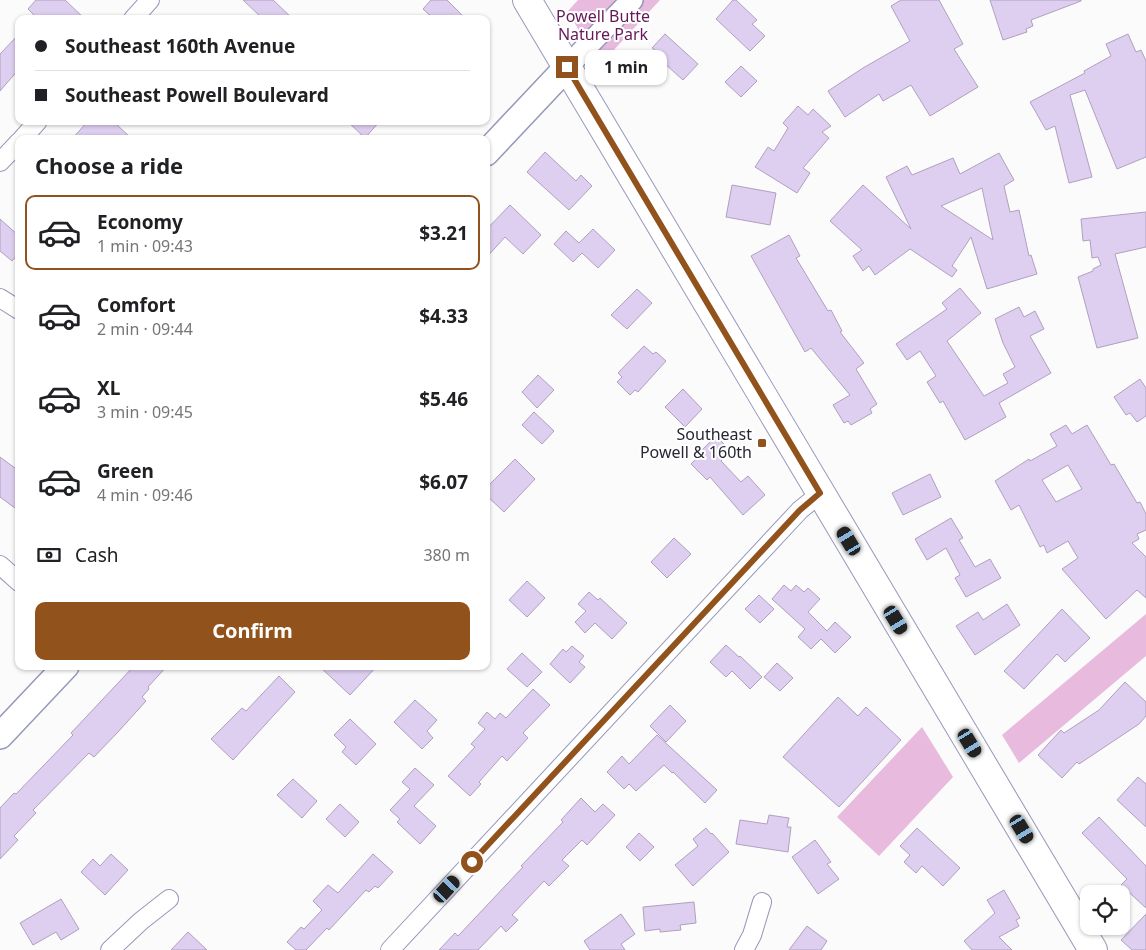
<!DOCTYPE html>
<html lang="en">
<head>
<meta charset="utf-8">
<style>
	:root { --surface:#fff; --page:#f2f2f2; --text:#202124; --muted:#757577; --line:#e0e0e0; --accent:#92521c }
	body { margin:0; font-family:"Noto Sans",sans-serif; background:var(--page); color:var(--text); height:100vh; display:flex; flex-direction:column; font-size:19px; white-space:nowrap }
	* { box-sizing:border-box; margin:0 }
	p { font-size:16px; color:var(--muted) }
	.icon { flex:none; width:28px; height:28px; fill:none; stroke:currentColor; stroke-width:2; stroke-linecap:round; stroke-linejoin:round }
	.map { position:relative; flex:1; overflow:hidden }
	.details { position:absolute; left:15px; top:135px; width:475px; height:535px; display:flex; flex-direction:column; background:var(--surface); border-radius:10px; box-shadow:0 1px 4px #0004 }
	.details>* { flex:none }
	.hud { position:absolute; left:15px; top:15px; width:475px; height:110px; border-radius:10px; box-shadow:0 1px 4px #0004; display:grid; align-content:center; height:110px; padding:0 20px; background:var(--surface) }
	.tools { position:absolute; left:1080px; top:885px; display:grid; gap:10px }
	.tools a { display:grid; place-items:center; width:50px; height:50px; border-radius:10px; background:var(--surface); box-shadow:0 1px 4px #0004; font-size:25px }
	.end { position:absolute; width:22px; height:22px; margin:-11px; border:6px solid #92521c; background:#fff; box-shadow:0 0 0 2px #fff }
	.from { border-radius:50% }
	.bubble { position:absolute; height:35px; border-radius:10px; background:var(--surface); box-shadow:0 1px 4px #0004; font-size:16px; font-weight:700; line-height:35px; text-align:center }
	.car { position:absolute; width:15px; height:30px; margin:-15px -8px; border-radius:6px; box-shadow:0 0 4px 1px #0007; background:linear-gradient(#222 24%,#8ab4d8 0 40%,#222 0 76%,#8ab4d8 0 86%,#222 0) }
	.hud b { display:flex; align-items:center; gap:18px; height:48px; font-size:19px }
	.hud b+b { border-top:1px solid var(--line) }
	.hud i { width:12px; height:12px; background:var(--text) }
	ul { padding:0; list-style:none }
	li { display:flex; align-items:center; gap:15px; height:75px; margin:0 10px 8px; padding:0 10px; border:2px solid transparent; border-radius:10px }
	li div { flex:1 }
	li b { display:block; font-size:19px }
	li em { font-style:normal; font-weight:700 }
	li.selected { border-color:var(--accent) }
	li>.icon { width:45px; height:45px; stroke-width:1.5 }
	h2 { padding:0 20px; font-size:22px; line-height:60px }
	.pay { display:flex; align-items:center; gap:12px; height:55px; padding:0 20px; font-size:19px }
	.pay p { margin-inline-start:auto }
	.action { display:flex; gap:10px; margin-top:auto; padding:10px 20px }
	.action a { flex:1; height:58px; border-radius:10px; background:var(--accent); color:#fff; font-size:20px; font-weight:700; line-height:58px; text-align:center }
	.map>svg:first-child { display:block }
	.green { fill:#e8badd }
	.building { fill:#deceef; stroke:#b0a0c0; fill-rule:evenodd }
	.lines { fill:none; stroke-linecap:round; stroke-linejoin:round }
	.minor-casing { stroke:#9699ba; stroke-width:20 }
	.tertiary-casing { stroke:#9699ba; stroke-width:24 }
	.secondary-casing { stroke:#9699ba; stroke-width:28 }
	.primary-casing { stroke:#9699ba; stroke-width:30 }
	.minor { stroke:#fff; stroke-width:18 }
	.tertiary { stroke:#fff; stroke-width:21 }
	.secondary { stroke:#fff; stroke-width:25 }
	.primary { stroke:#fff; stroke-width:28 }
	.route { stroke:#92521c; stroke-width:6 }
	.poi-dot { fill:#92521c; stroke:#fff; stroke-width:2 }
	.labels { text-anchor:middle; stroke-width:4; stroke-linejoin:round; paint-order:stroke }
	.park-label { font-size:16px; fill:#641858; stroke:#fff }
	.poi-label { font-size:16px; fill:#262734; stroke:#fff; text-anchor:end }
</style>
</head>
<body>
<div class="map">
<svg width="1146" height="950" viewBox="0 0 1146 950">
	<rect width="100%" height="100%" fill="#fbfbfb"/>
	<g class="green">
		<polygon points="578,0 660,0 599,66 568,11"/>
		<polygon points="1146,614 1146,656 1019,763 1002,735"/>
		<polygon points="922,727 953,777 879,856 837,817"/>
	</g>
	<g class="building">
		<polygon points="36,0 65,0 85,19 38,19 28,9"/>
		<polygon points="243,0 273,0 293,19 263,19"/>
		<polygon points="431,0 447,0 466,19 434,19 423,9"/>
		<polygon points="733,0 736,0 757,20 752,24 765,36 750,51 716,19"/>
		<polygon points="901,0 939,0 963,44 954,49 978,87 930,116 911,85 883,101 879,94 845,117 828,91 863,68 910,41 891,6"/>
		<polygon points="990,0 1081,0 1081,1 1031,20 1033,26 1026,29 1027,32 1003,40"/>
		<polygon points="19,34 19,69 0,91 0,54"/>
		<polygon points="665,34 698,64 683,80 664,63 658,70 646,59 655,50 652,48"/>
		<polygon points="1128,34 1136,52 1141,50 1146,61 1146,157 1117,169 1085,90 1070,95 1092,177 1069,183 1055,126 1046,130 1030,102 1085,73 1084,71 1111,56 1106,44"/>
		<polygon points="741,66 757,81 741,97 725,82"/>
		<polygon points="798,106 808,115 813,109 831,126 822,132 829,138 803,168 810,173 797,193 755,167 768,147 774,151 788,128 783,123"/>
		<polygon points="88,121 113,121 132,139 72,139"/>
		<polygon points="347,121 380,121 365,138"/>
		<polygon points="545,152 576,181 581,175 592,186 569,210 527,172"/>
		<path d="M999 153 1014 180 1004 186 1010 212 1019 210 1029 256 1031 255 1037 274 987 289 971 237 952 266 957 270 952 277 910 249 875 275 869 266 863 271 853 256 862 250 830 221 863 185 911 229 886 177 907 166 912 175 953 158 960 174ZM982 188 993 240 941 206Z"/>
		<polygon points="732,185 776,193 770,225 726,217"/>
		<polygon points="510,205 541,235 523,254 505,237 486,258 486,230"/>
		<polygon points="1146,212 1146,247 1115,254 1138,338 1097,348 1078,277 1093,271 1093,269 1101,265 1098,257 1092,258 1090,240 1083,241 1081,219"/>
		<polygon points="0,219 19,236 19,253 12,261 0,251"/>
		<polygon points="593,229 615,250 598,268 582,253 573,262 554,244 566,231 579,243"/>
		<polygon points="789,235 800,256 796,258 828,311 831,310 842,331 840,332 864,363 856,369 877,404 870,409 872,413 851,425 848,421 844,423 833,405 850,395 811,348 805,352 751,256"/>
		<polygon points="960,288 981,313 947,341 984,396 1008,383 1003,374 1015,367 1003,343 995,319 1019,307 1024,317 1035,311 1044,329 1030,336 1051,373 999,403 1006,417 965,440 943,401 940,403 927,382 936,376 920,351 907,360 896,344 947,309 942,303"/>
		<polygon points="637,289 652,303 627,329 611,315"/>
		<polygon points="644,346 653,354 656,352 666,361 638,392 635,390 630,395 617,382 622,377 618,373"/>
		<polygon points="538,375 554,390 537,408 522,392"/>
		<polygon points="1140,379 1146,388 1146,416 1137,422 1130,413 1126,415 1114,397"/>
		<polygon points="683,389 702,409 685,427 665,407"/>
		<polygon points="534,412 554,431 542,444 522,425"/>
		<path d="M1066 425 1072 434 1087 425 1111 465 1114 464 1137 503 1140 502 1146 514V530L1137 534 1139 539 1132 543 1146 557V598L1137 590 1106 619 1062 569 1078 558 1068 541 1047 553 1044 545 1040 547 1019 505 1011 510 995 481 1029 459 1030 461 1057 446 1050 434ZM1068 465 1082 489 1056 502 1042 480Z"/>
		<polygon points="716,436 731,451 721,461 741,482 748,476 765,495 743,515 710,477 707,480 691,464 697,458 696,456"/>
		<polygon points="0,457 19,471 19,511 0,497"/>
		<polygon points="515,459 535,479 504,512 486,495 486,488"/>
		<polygon points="930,474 941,497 903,515 892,493"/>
		<polygon points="951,518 963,538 959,540 975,567 990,559 1001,578 966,597 955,578 960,575 946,548 927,560 915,539"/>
		<polygon points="674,538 691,554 667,578 651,562"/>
		<polygon points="527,581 545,598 527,617 509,600"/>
		<polygon points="784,585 791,591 796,585 804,592 808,588 820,599 808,612 827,631 835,622 851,637 835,653 821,639 811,649 798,637 805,629 772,599"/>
		<polygon points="589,592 598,600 600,598 627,623 612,639 595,623 585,633 575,622 586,611 578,604"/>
		<polygon points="759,595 774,609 760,623 745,609"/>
		<polygon points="1007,604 1020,625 975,655 956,626 978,612 983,620"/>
		<polygon points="1062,609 1090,638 1065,662 1057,654 1024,689 1004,671"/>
		<polygon points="726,645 739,657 740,656 762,677 750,689 732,671 726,677 710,662"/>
		<polygon points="572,646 584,656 579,662 585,667 570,683 550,664 563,649 566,652"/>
		<polygon points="522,653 542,672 527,687 507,669"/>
		<polygon points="777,663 793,678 780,691 764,677"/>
		<polygon points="134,666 167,666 148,687 149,689 142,697 146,701 118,732 94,757 89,753 33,810 36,813 14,836 18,840 0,859 0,808 14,793 16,794 73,735 71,733"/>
		<polygon points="319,666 377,666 350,695"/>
		<polygon points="279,676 295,692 233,760 211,739 242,708 246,711"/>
		<polygon points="1125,682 1146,702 1146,716 1139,724 1079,764 1077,762 1062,778 1038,755 1061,730 1064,733 1099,710"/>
		<polygon points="533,689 550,705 523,733 528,738 507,761 502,756 479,782 481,784 470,796 448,776 475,747 471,744 485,729 478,723 487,712 495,719 500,713 506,718"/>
		<polygon points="838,697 858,716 866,707 901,740 839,807 783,757"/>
		<polygon points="415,700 437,720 427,731 433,738 422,749 394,722"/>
		<polygon points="670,705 686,721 666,742 650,726"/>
		<polygon points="350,719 376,744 356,765 342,752 346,747 334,735"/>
		<polygon points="657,735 717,790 705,803 673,772 672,773 664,765 636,791 629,784 624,789 607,772 622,756 629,764"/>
		<polygon points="415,768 434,785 414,806 436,826 420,844 397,822 400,819 390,810 410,789 402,782"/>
		<polygon points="1138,777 1146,784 1146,827 1117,800"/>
		<polygon points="293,779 317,801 302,818 277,795"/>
		<polygon points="581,798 595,812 603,804 615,815 587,845 582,840 562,860 569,866 549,886 544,881 512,915 518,920 506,932 501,926 478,950 439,950 455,933 458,936 523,867 521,866 563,822 561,820"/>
		<polygon points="340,804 359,822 345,837 326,819"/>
		<polygon points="769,815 789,818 787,827 791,827 788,852 736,844 740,820 767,824"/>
		<polygon points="1099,817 1146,866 1146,908 1121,885 1127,879 1082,833"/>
		<polygon points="706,828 711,834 712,833 729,852 693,886 675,865 698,846 693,839"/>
		<polygon points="917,828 960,868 943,886 922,866 916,873 904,862 910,855 900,846"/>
		<polygon points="639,833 654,847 640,861 626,847"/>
		<polygon points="815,840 831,862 827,864 839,879 818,894 792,857"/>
		<polygon points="111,854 128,870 105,895 81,872 93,859 100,866"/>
		<polygon points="373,854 393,872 378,888 375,886 369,892 366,890 329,930 327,928 306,950 296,950 287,942 301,927 304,929 322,910 313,901 328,885 338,893"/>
		<polygon points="1004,890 1020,918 1016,920 1019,926 999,937 1012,950 972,950 964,941 995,913 987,900"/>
		<polygon points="61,899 79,929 61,940 56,932 33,945 20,923"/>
		<polygon points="694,902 696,923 680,925 681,930 660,932 660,929 645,931 643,907"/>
		<polygon points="621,914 635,934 621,944 625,950 590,950 584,941"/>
		<polygon points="1146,914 1146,950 1132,950 1121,940"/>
		<polygon points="807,926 827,941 821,950 789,950"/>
		<polygon points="188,932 207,950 171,950"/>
	</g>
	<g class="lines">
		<g class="minor-casing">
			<g id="minor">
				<polyline points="133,19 150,0"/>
				<polyline points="22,139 38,121"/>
				<polyline points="0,162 19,142"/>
				<polyline points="0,298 19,310"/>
				<polyline points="0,565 19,582"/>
				<polyline points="110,950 141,921 169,899"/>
				<polyline points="390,950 800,510 821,493"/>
				<polyline points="744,950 752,935 762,902"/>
			</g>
		</g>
		<g class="tertiary-casing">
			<polyline id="tertiary" points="567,67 632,0"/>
		</g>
		<g class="secondary-casing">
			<g id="secondary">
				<polyline points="486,153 567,67"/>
				<polyline points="0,736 66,666"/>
			</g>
		</g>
		<g class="primary-casing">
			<polyline id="primary" points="527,0 1093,950"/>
		</g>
		<use href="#minor" class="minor"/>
		<use href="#tertiary" class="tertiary"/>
		<use href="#secondary" class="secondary"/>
		<use href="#primary" class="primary"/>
	</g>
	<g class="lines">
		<polyline class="route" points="472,862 800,510 820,493 567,67"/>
	</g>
	<rect class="poi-dot" x="757" y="438" width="10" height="10" rx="2.5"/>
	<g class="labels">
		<g class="park-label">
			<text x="603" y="22">Powell Butte<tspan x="603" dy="18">Nature Park</tspan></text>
		</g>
		<g class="poi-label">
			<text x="752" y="440">Southeast<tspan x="752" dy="18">Powell &amp; 160th</tspan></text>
		</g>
	</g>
</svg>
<div class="tools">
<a><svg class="icon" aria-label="locate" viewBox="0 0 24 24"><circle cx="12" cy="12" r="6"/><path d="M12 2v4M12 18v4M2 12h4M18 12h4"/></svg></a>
</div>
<i class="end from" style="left:472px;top:862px"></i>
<i class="end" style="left:567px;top:67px"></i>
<div class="bubble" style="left:585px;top:50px;width:82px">1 min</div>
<i class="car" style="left:849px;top:541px;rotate:329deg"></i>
<i class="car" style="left:896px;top:620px;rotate:149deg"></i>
<i class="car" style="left:970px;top:743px;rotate:149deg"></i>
<i class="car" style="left:1022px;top:829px;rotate:149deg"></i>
<i class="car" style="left:447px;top:889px;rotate:43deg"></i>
<div class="hud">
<b><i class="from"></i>Southeast 160th Avenue</b>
<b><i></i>Southeast Powell Boulevard</b>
</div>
<section class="details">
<h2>Choose a ride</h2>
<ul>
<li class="selected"><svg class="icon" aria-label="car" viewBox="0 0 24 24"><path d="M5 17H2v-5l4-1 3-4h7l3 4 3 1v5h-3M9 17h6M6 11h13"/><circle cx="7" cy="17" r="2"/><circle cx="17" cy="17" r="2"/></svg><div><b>Economy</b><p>1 min · 09:43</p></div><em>$3.21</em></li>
<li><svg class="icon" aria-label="car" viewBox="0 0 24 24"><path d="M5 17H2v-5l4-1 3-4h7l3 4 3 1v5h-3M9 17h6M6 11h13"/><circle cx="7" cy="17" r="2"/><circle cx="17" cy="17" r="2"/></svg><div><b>Comfort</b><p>2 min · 09:44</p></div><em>$4.33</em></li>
<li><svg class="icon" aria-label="car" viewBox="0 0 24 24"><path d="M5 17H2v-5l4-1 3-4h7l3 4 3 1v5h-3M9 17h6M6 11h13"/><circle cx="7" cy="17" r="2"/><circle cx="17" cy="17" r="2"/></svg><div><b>XL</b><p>3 min · 09:45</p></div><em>$5.46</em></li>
<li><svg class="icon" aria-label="car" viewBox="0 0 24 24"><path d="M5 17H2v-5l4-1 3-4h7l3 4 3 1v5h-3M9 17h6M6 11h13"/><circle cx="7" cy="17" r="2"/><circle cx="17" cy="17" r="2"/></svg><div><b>Green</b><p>4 min · 09:46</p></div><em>$6.07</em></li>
</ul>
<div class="pay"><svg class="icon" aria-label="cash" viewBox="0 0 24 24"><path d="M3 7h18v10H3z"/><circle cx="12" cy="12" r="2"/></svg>Cash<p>380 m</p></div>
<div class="action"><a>Confirm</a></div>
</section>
</div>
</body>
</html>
